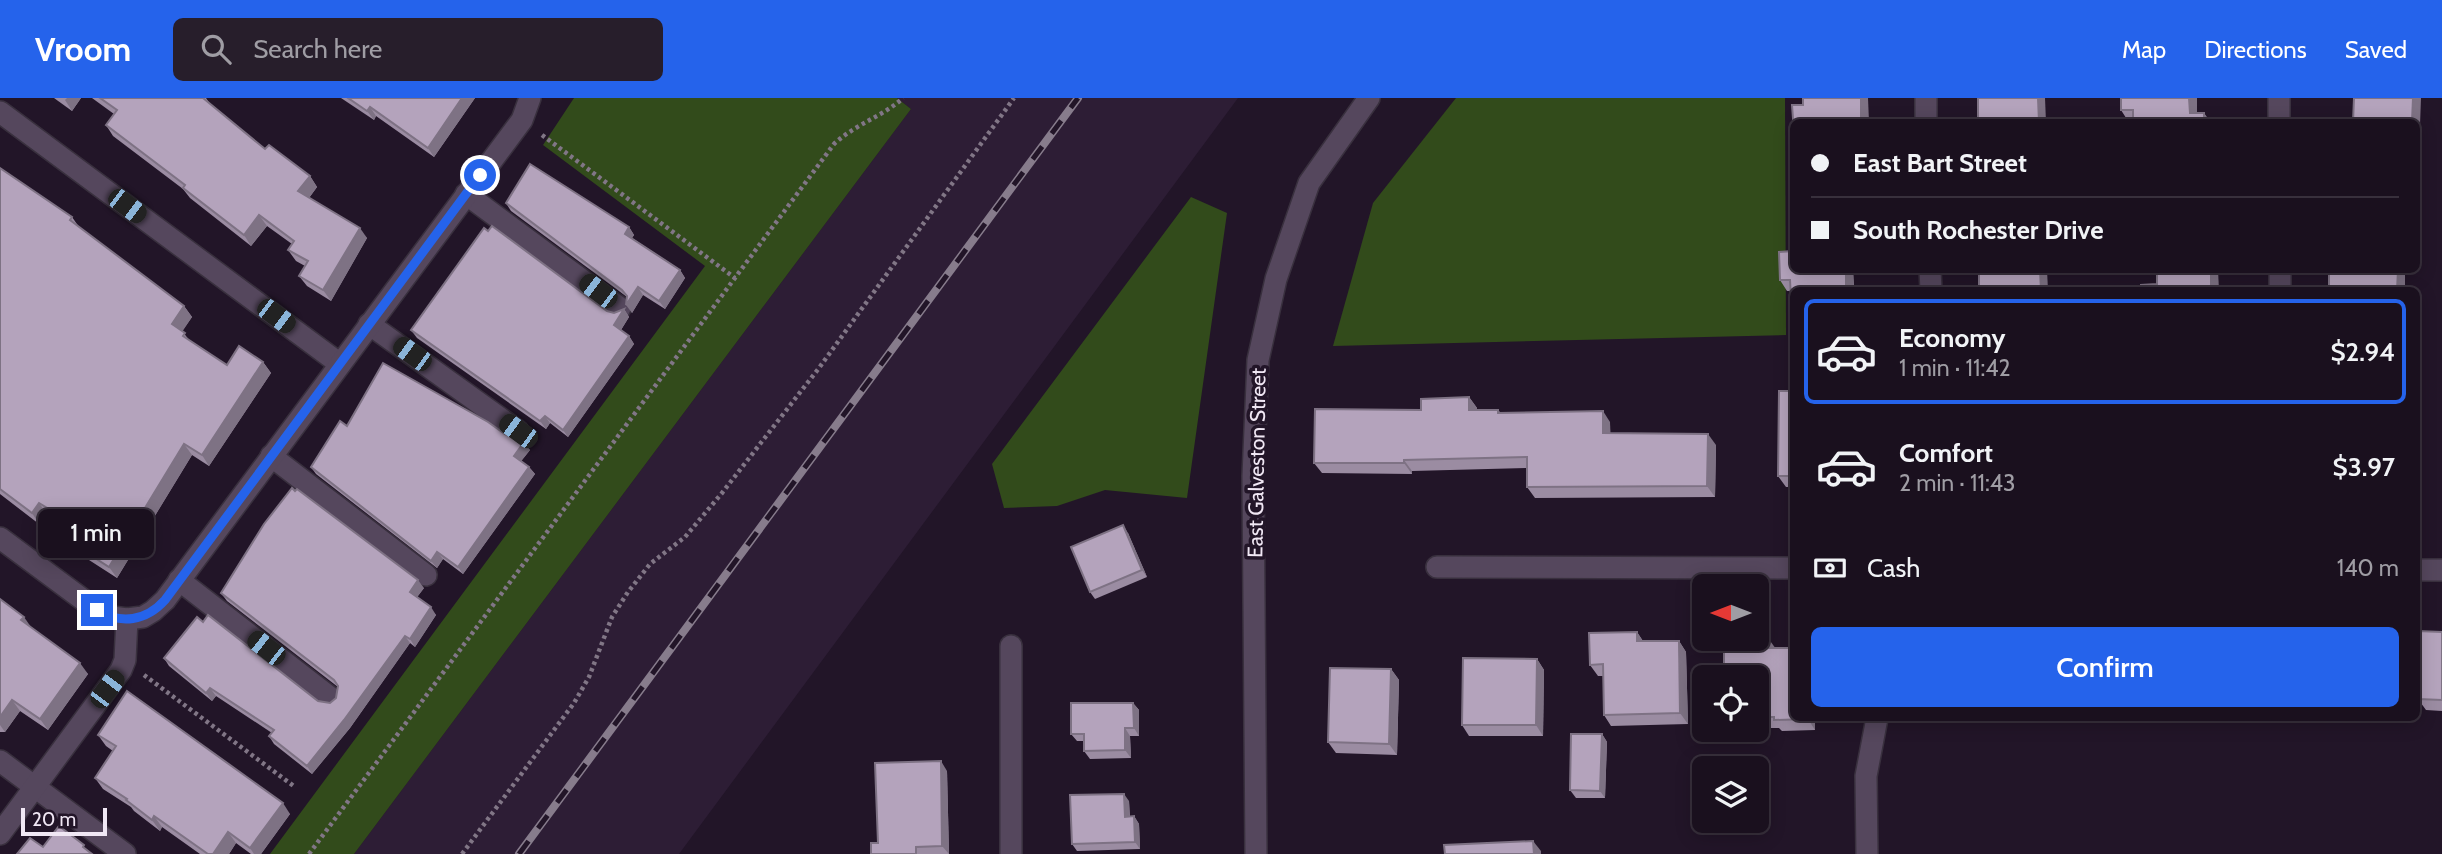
<!DOCTYPE html>
<html lang="en">
<head>
<meta charset="utf-8">
<style>
	:root { --surface:#1a101e; --page:#271e2b; --text:#f1f3f6; --muted:#9f9da4; --line:#38303c; --accent:#2563eb }
	body { margin:0; font-family:Cabin,sans-serif; background:var(--page); color:var(--text); height:100vh; display:flex; flex-direction:column; font-size:26px; white-space:nowrap }
	* { box-sizing:border-box; margin:0 }
	p { font-size:23px; color:var(--muted) }
	.icon { flex:none; width:38px; height:38px; fill:none; stroke:currentColor; stroke-width:2; stroke-linecap:round; stroke-linejoin:round }
	.map { position:relative; flex:1; overflow:hidden }
	.drawer { position:absolute; left:1790px; top:189px; width:630px; height:434px; display:flex; flex-direction:column; background:var(--surface); border-radius:10px; box-shadow:0 4px 18px #0003,0 0 0 2px var(--line) }
	.drawer>* { flex:none }
	.banner { position:absolute; left:1790px; top:21px; width:630px; height:154px; border-radius:10px; box-shadow:0 4px 18px #0003,0 0 0 2px var(--line); display:grid; align-content:center; height:154px; padding:0 21px; background:var(--surface) }
	.needle { width:46px; rotate:270deg }
	.tools { position:absolute; left:1692px; top:476px; display:grid; gap:14px }
	.tools a { display:grid; place-items:center; width:77px; height:77px; border-radius:10px; background:var(--surface); box-shadow:0 4px 18px #0003,0 0 0 2px var(--line); font-size:35px }
	.scale { position:absolute; left:21px; bottom:18px; width:86px; box-sizing:border-box; padding-left:7px; border:4px solid #f0e7f4; border-top:0; font-size:19px; line-height:24px; white-space:nowrap; color:#f0e7f4; -webkit-text-stroke:5px #221528; paint-order:stroke }
	.end { position:absolute; width:32px; height:32px; margin:-16px; border:9px solid #2563eb; background:#fff; box-shadow:0 0 0 4px #fff }
	.from { border-radius:50% }
	.bubble { position:absolute; height:49px; border-radius:10px; background:var(--surface); box-shadow:0 4px 18px #0003,0 0 0 2px var(--line); font-size:23px; font-weight:600; line-height:49px; text-align:center }
	.car { position:absolute; width:21px; height:42px; margin:-21px -10px; border-radius:9px; box-shadow:0 0 5px 2px #0007; background:linear-gradient(#222 24%,#8ab4d8 0 40%,#222 0 76%,#8ab4d8 0 86%,#222 0) }
	.banner b { display:flex; align-items:center; gap:24px; height:66px; font-size:26px }
	.banner b+b { border-top:2px solid var(--line) }
	.banner i { width:18px; height:18px; background:var(--text) }
	ul { padding:12px 0 0; list-style:none }
	li { display:flex; align-items:center; gap:21px; height:105px; margin:0 14px 10px; padding:0 7px; border:4px solid transparent; border-radius:10px }
	li div { flex:1 }
	li b { display:block; font-size:26px }
	li em { font-style:normal; font-weight:600 }
	li.current { border-color:var(--accent) }
	li>.icon { width:63px; height:63px; stroke-width:1.5 }
	.pay { display:flex; align-items:center; gap:18px; height:77px; padding:0 21px; font-size:26px }
	.pay p { margin-inline-start:auto }
	.cta { display:flex; gap:14px; margin-top:auto; padding:14px 21px }
	.cta a { flex:1; height:80px; border-radius:10px; background:var(--accent); color:#fff; font-size:28px; font-weight:600; line-height:80px; text-align:center }
	header { display:flex; align-items:center; gap:42px; box-sizing:border-box; height:98px; padding:0 35px; background:var(--accent); color:#fff }
	header strong { font-size:33px }
	nav { display:flex; gap:38px; margin-inline-start:auto; font-size:24px }
	.search { width:490px; height:63px; background:var(--page); display:flex; align-items:center; gap:18px; box-sizing:border-box; padding:0 24px; border-radius:10px; color:var(--muted); font-size:26px }
	.map>svg:first-child { display:block }
	.built { fill:#2d1d35 }
	.green { fill:#324b1b }
	.lines { fill:none; stroke-linecap:round; stroke-linejoin:round }
	.minor-casing { stroke:#39303e; stroke-width:24 }
	.path { stroke:#817686; stroke-width:4.5; stroke-dasharray:3.5 3.5; stroke-linecap:butt }
	.minor { stroke:#55475d; stroke-width:21 }
	.rail-casing { stroke:#877c8c; stroke-width:8 }
	.rail { stroke:#221528; stroke-width:5; stroke-dasharray:16; stroke-linecap:butt }
	.wall { fill:#9b8ca2 }
	.shaded-wall { fill:#7e7284 }
	.building { fill:#b4a3bc; stroke:#7e7284; stroke-width:2 }
	.route { stroke:#2563eb; stroke-width:9 }
	.labels { text-anchor:middle; stroke-width:7; stroke-linejoin:round; paint-order:stroke }
	.street-label { font-size:21px; fill:#f0e7f4; stroke:#221528 }
</style>
</head>
<body>
<header>
<strong>Vroom</strong>
<div class="search"><svg class="icon" aria-label="search" viewBox="0 0 24 24"><circle cx="10" cy="10" r="6"/><path d="M15 15l6 6"/></svg>Search here</div>
<nav><a>Map</a><a>Directions</a><a>Saved</a></nav>
</header>
<div class="map">
<svg width="2442" height="756" viewBox="0 0 2442 756">
	<rect width="100%" height="100%" fill="#221528"/>
	<polygon class="built" points="897,0 1238,0 679,756 354,756 911,11"/>
	<g class="green">
		<polygon points="574,0 897,0 911,11 354,756 270,756 705,168 543,47"/>
		<polygon points="1456,0 1785,0 1786,237 1333,248 1373,105"/>
		<polygon points="1191,99 1227,115 1187,400 1105,392 1057,408 1004,410 992,366"/>
	</g>
	<g class="lines">
		<g class="minor-casing">
			<g id="minor">
				<polyline points="1926,0 1926,24"/>
				<polyline points="2279,0 2279,24"/>
				<polyline points="0,14 340,266"/>
				<polyline points="466,96 620,210"/>
				<polyline points="1930,172 1931,192"/>
				<polyline points="2280,172 2280,192"/>
				<polyline points="369,226 518,333"/>
				<polyline points="271,358 426,477"/>
				<polyline points="0,440 97,512 112,519 127,521 143,519 153,513 165,502 522,22 530,0"/>
				<polyline points="1437,469 1794,470"/>
				<polyline points="2417,472 2442,472"/>
				<polyline points="179,482 331,600"/>
				<polyline points="1011,548 1011,756"/>
				<polyline points="0,663 125,756"/>
				<polyline points="0,736 121,572 125,562 127,521"/>
				<polyline points="1256,756 1253,378 1258,262 1276,181 1309,85 1369,0"/>
				<polyline points="1867,756 1866,678 1877,620"/>
			</g>
		</g>
		<g class="path">
			<polyline points="542,37 735,180"/>
			<polyline points="144,577 295,689"/>
			<path d="M309 756 834 46C857 25 882 19 903 0"/>
			<polyline points="462,756 574,605 589,579 612,519 628,494 650,466 685,439 722,395 819,270 1014,0"/>
		</g>
		<use href="#minor" class="minor"/>
		<g class="rail-casing">
			<polyline id="rail" points="519,756 1078,0"/>
		</g>
		<use href="#rail" class="rail"/>
	</g>
	<g class="wall">
		<polygon points="54,0 81,0 72,13"/>
		<polygon points="92,0 206,0 210,6 265,51 310,78 317,89 309,100 367,140 331,203 307,188 299,178 305,168 296,163 288,152 292,146 267,128 251,148 190,100 183,91 113,38 106,27 114,16"/>
		<polygon points="341,0 475,0 434,59 376,18 374,22"/>
		<polygon points="2121,0 2197,15 2204,15 2210,24 2133,24 2133,23 2128,23 2121,12"/>
		<polygon points="0,70 72,119 79,129 184,208 192,219 182,233 190,243 227,267 263,264 271,275 209,368 192,357 117,480 89,462 81,451 87,441 47,416 39,426 0,396"/>
		<polygon points="506,105 629,129 634,137 632,140 680,172 685,180 665,211 643,197 632,215 627,199 511,113"/>
		<polygon points="1793,153 1794,172 1853,172 1854,188 1860,188 1863,192 1794,192 1794,421 1790,416 1791,389 1786,389 1778,378 1791,293 1792,220 1791,193 1787,193 1780,182"/>
		<polygon points="624,211 629,219 621,232 629,238 634,246 568,339 550,325 546,331 417,240 411,232 607,213 614,215"/>
		<polygon points="1469,299 1477,310 1477,312 1498,312 1501,315 1610,324 1610,335 1716,347 1715,399 1535,400 1527,389 1527,370 1412,373 1412,376 1322,375 1314,365 1421,312"/>
		<polygon points="347,328 505,336 530,352 521,363 529,369 535,376 463,476 443,461 437,470 316,376 311,369"/>
		<polygon points="1128,435 1147,479 1095,501 1090,494"/>
		<polygon points="424,490 417,499 436,517 415,549 410,545 350,630 312,676 274,646 269,638 272,635 216,598 212,603 169,568 164,560 203,524 318,603 330,605 336,600 338,589 227,503 221,495"/>
		<polygon points="0,501 31,529 88,576 48,632 20,613 5,634 0,634"/>
		<polygon points="2417,533 2442,534 2442,613 2426,612 2418,601 2418,596 2417,596"/>
		<polygon points="1637,534 1643,543 1679,543 1686,554 1688,626 1611,628 1604,617 1603,578 1598,578 1590,567"/>
		<polygon points="1724,541 1815,620 1815,632 1782,633 1779,630 1757,630 1757,579 1728,579 1724,573"/>
		<polygon points="1537,561 1544,572 1543,638 1469,638 1462,627"/>
		<polygon points="1391,571 1399,582 1397,657 1336,655 1328,644"/>
		<polygon points="1133,605 1139,612 1139,638 1130,638 1131,660 1090,661 1084,653 1084,643 1077,643 1071,636"/>
		<polygon points="2262,620 2292,620 2292,622 2264,622"/>
		<polygon points="1602,636 1607,644 1605,700 1576,700 1570,692"/>
		<polygon points="98,637 290,716 261,756 251,756 236,745 229,756 200,756 162,729 160,733 134,713 131,709 103,691 95,680 113,653 106,648"/>
		<polygon points="947,673 949,756 871,756 878,745"/>
		<polygon points="1129,703 1130,719 1134,718 1139,726 1140,751 1077,753 1072,746"/>
	</g>
	<g class="shaded-wall">
		<polygon points="67,0 81,0 72,13 65,2"/>
		<polygon points="462,0 475,0 434,59 428,50"/>
		<polygon points="1861,0 1868,0 1869,24 1861,24"/>
		<polygon points="2038,0 2045,0 2046,24 2039,24"/>
		<polygon points="2189,0 2197,0 2197,24 2190,15"/>
		<polygon points="2413,0 2421,0 2419,55 2417,52 2417,24 2412,24"/>
		<polygon points="370,9 376,18 374,22 367,13"/>
		<polygon points="2204,15 2210,24 2204,24"/>
		<polygon points="310,78 317,89 306,104 298,93"/>
		<polygon points="259,117 267,128 251,148 244,137"/>
		<polygon points="629,129 634,137 630,143 625,136"/>
		<polygon points="360,130 367,140 331,203 323,192"/>
		<polygon points="680,172 685,180 665,211 659,203"/>
		<polygon points="1846,172 1853,172 1854,192 1846,188"/>
		<polygon points="2040,172 2047,172 2048,192 2041,192"/>
		<polygon points="2211,172 2218,172 2219,192 2211,192"/>
		<polygon points="2398,172 2405,172 2405,192 2397,192"/>
		<polygon points="638,189 643,197 632,215 626,207"/>
		<polygon points="184,208 192,219 180,237 172,226"/>
		<polygon points="624,211 629,219 619,235 614,227"/>
		<polygon points="629,238 634,246 568,339 563,332"/>
		<polygon points="263,264 271,275 209,368 202,357"/>
		<polygon points="1469,299 1477,310 1477,323 1469,312"/>
		<polygon points="1603,313 1610,324 1611,346 1603,335"/>
		<polygon points="545,318 550,325 546,331 540,323"/>
		<polygon points="1708,336 1716,347 1715,399 1707,388"/>
		<polygon points="524,344 530,352 519,366 514,358"/>
		<polygon points="184,346 192,357 117,480 109,469"/>
		<polygon points="1404,362 1412,373 1412,376 1404,365"/>
		<polygon points="529,369 535,376 463,476 458,469"/>
		<polygon points="39,405 47,416 39,426 32,415"/>
		<polygon points="1123,427 1128,435 1147,479 1142,472"/>
		<polygon points="437,454 443,461 437,470 431,463"/>
		<polygon points="418,482 424,490 415,502 410,494"/>
		<polygon points="431,509 436,517 415,549 410,541"/>
		<polygon points="24,519 31,529 21,522"/>
		<polygon points="1637,534 1644,545 1637,543"/>
		<polygon points="405,538 410,545 350,630 312,676 307,668"/>
		<polygon points="1768,540 1776,551 1768,550"/>
		<polygon points="1679,543 1686,554 1688,626 1680,615"/>
		<polygon points="1537,561 1544,572 1543,638 1536,627"/>
		<polygon points="80,565 88,576 48,632 40,621"/>
		<polygon points="1391,571 1399,582 1397,657 1389,646"/>
		<polygon points="210,590 216,598 212,603 206,595"/>
		<polygon points="12,602 20,613 5,634 0,627 0,619"/>
		<polygon points="1133,605 1139,612 1139,638 1134,630"/>
		<polygon points="1808,620 1815,620 1815,632 1808,621"/>
		<polygon points="1125,630 1130,638 1131,660 1125,652"/>
		<polygon points="1602,636 1607,644 1605,700 1600,693"/>
		<polygon points="941,663 947,673 949,756 942,748"/>
		<polygon points="1124,696 1129,703 1130,727 1125,719"/>
		<polygon points="283,705 290,716 261,756 254,756 250,750"/>
		<polygon points="154,718 162,729 160,733 152,722"/>
		<polygon points="1134,718 1139,726 1140,751 1135,744"/>
		<polygon points="228,734 236,745 229,756 213,756"/>
		<polygon points="1533,743 1541,753 1541,756 1534,756"/>
	</g>
	<g class="building">
		<polygon points="100,0 203,0 265,51 269,47 310,78 298,93 360,130 323,192 299,178 308,163 288,152 294,143 259,117 244,137 183,90 185,87 106,27 117,12"/>
		<polygon points="348,0 462,0 428,50 370,9 367,13"/>
		<polygon points="1803,0 1861,0 1861,24 1794,24 1794,34 1792,7 1803,7"/>
		<polygon points="1978,0 2038,0 2039,24 1978,24"/>
		<polygon points="2121,0 2189,0 2190,15 2204,15 2204,24 2133,24 2133,12 2121,12"/>
		<polygon points="2354,0 2413,0 2412,24 2353,24"/>
		<polygon points="530,66 629,129 625,136 680,172 659,203 638,189 626,207 627,198 622,192 506,105"/>
		<polygon points="0,70 72,119 70,122 184,208 172,226 185,235 183,238 227,267 239,248 263,264 202,357 184,346 109,469 81,451 90,436 39,405 32,415 0,391"/>
		<polygon points="1794,119 1794,172 1846,172 1846,188 1860,188 1860,192 1794,192 1794,416 1790,416 1791,378 1778,378 1779,293 1791,293 1792,220 1790,182 1780,182 1779,154 1793,153"/>
		<polygon points="492,128 607,213 614,215 624,211 614,227 629,238 563,332 545,318 540,323 411,232 484,130 488,133"/>
		<polygon points="1979,172 2040,172 2041,192 1979,192"/>
		<polygon points="2157,172 2211,172 2211,192 2141,192 2141,187 2157,186"/>
		<polygon points="2329,172 2398,172 2397,192 2329,192"/>
		<polygon points="383,265 488,324 505,336 524,344 514,358 529,369 458,469 437,454 431,463 311,369 340,323 347,328"/>
		<polygon points="1469,299 1469,312 1498,312 1498,315 1603,313 1603,335 1708,336 1707,388 1527,389 1527,359 1404,362 1404,365 1314,365 1315,311 1421,312 1421,301"/>
		<polygon points="292,390 295,393 297,391 418,482 410,494 431,509 410,541 405,538 344,622 307,668 269,638 274,632 210,590 206,595 164,560 197,519 203,524 208,517 318,603 330,605 336,600 338,588 334,582 221,495 264,426"/>
		<polygon points="1123,427 1142,472 1090,494 1071,449"/>
		<polygon points="0,501 24,519 21,522 80,565 40,621 12,602 0,619"/>
		<polygon points="2417,533 2442,534 2442,602 2418,601 2418,586 2417,586"/>
		<polygon points="1637,534 1637,543 1679,543 1680,615 1604,617 1603,566 1590,567 1589,535"/>
		<polygon points="1768,540 1768,550 1794,550 1794,620 1808,620 1808,621 1774,622 1774,619 1757,619 1757,579 1737,579 1737,573 1724,573 1724,541"/>
		<polygon points="1463,560 1537,561 1536,627 1462,627"/>
		<polygon points="1330,570 1391,571 1389,646 1328,644"/>
		<polygon points="127,593 283,705 250,750 228,734 213,756 208,756 154,718 152,722 126,702 127,701 95,680 116,648 98,637"/>
		<polygon points="1071,605 1133,605 1134,630 1125,630 1125,652 1084,653 1084,636 1071,636"/>
		<polygon points="1571,636 1602,636 1600,693 1570,692"/>
		<polygon points="941,663 942,748 916,749 916,756 871,756 871,745 878,745 875,665"/>
		<polygon points="1124,696 1125,719 1134,718 1135,744 1072,746 1070,697"/>
		<polygon points="59,728 84,747 83,749 92,756 17,756 30,740 43,749"/>
		<polygon points="1533,743 1534,756 1445,756 1444,747"/>
	</g>
	<g class="lines">
		<path class="route" d="M97 512C121 527 146 523 165 502L480 77"/>
	</g>
	<g class="labels">
		<g class="street-label">
			<text transform="translate(1257 365) rotate(-89)" y="7">East Galveston Street</text>
		</g>
	</g>
</svg>
<div class="tools">
<a><svg class="needle" viewBox="-14 -14 28 28"><path d="M0-13l5 13h-10z" fill="#e53935"/><path d="M0 13l5-13h-10z" fill="#9f9da4"/></svg></a>
<a><svg class="icon" aria-label="locate" viewBox="0 0 24 24"><circle cx="12" cy="12" r="6"/><path d="M12 2v4M12 18v4M2 12h4M18 12h4"/></svg></a>
<a><svg class="icon" aria-label="layers" viewBox="0 0 24 24"><path d="M12 4l9 5-9 5-9-5zM3 14l9 5 9-5"/></svg></a>
</div>
<div class="scale">20 m</div>
<i class="end from" style="left:480px;top:77px"></i>
<i class="end" style="left:97px;top:512px"></i>
<div class="bubble" style="left:38px;top:411px;width:116px">1 min</div>
<i class="car" style="left:127px;top:108px;rotate:127deg"></i>
<i class="car" style="left:598px;top:193px;rotate:307deg"></i>
<i class="car" style="left:276px;top:218px;rotate:127deg"></i>
<i class="car" style="left:412px;top:256px;rotate:306deg"></i>
<i class="car" style="left:518px;top:333px;rotate:306deg"></i>
<i class="car" style="left:266px;top:550px;rotate:308deg"></i>
<i class="car" style="left:107px;top:591px;rotate:37deg"></i>
<div class="banner">
<b><i class="from"></i>East Bart Street</b>
<b><i></i>South Rochester Drive</b>
</div>
<section class="drawer">
<ul>
<li class="current"><svg class="icon" aria-label="car" viewBox="0 0 24 24"><path d="M5 17H2v-5l4-1 3-4h7l3 4 3 1v5h-3M9 17h6M6 11h13"/><circle cx="7" cy="17" r="2"/><circle cx="17" cy="17" r="2"/></svg><div><b>Economy</b><p>1 min · 11:42</p></div><em>$2.94</em></li>
<li><svg class="icon" aria-label="car" viewBox="0 0 24 24"><path d="M5 17H2v-5l4-1 3-4h7l3 4 3 1v5h-3M9 17h6M6 11h13"/><circle cx="7" cy="17" r="2"/><circle cx="17" cy="17" r="2"/></svg><div><b>Comfort</b><p>2 min · 11:43</p></div><em>$3.97</em></li>
</ul>
<div class="pay"><svg class="icon" aria-label="cash" viewBox="0 0 24 24"><path d="M3 7h18v10H3z"/><circle cx="12" cy="12" r="2"/></svg>Cash<p>140 m</p></div>
<div class="cta"><a>Confirm</a></div>
</section>
</div>
</body>
</html>
